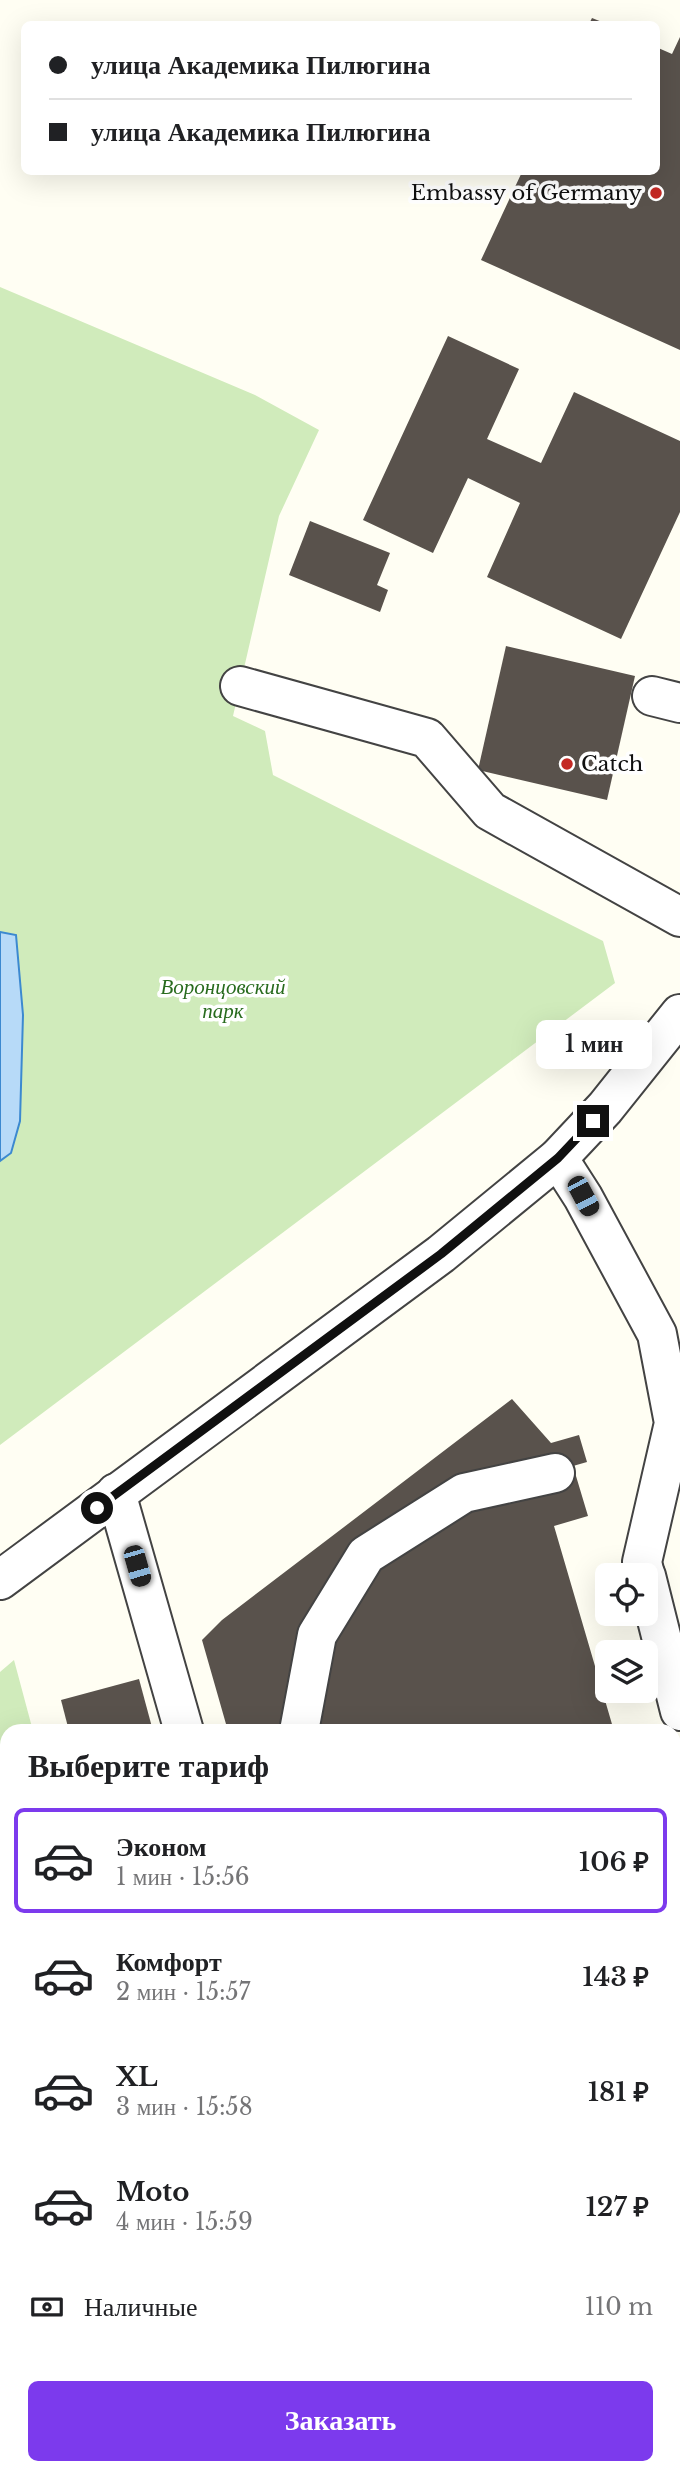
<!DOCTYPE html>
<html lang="ru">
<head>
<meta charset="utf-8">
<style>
	:root { --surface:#fff; --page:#f6f6f6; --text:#202124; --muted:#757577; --line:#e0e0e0; --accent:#7c3aed }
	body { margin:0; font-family:"Libre Baskerville",serif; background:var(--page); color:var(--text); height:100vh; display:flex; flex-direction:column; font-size:26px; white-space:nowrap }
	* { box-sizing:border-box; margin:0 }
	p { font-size:23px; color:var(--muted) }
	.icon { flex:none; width:38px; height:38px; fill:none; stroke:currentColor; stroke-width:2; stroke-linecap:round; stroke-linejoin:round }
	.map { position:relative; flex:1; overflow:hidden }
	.side { position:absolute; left:0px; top:1724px; width:681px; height:751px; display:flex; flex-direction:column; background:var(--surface); border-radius:21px 21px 0 0; box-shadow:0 7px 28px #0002 }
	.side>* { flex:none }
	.banner { position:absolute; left:21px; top:21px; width:639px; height:154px; border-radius:10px; box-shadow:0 7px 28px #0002; display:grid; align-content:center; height:154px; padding:0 28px; background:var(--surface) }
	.buttons { position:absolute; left:595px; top:1563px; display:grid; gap:14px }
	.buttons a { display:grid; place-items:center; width:63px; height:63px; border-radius:10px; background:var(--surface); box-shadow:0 7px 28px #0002; font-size:35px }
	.end { position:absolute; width:32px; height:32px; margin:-16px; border:9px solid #101010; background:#fff; box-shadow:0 0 0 4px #fff }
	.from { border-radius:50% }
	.bubble { position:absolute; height:49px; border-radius:10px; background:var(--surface); box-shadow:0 7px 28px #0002; font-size:23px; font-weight:600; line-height:49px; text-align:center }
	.car { position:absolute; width:21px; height:42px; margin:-21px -10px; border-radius:9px; box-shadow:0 0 5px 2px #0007; background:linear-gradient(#222 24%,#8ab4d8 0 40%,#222 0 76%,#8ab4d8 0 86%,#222 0) }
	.banner b { display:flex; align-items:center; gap:24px; height:66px; font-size:26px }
	.banner b+b { border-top:2px solid var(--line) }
	.banner i { width:18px; height:18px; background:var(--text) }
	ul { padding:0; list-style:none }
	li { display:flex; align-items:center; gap:21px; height:105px; margin:0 14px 10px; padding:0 14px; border:4px solid transparent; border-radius:10px }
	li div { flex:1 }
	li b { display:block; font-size:26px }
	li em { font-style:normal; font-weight:600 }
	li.active { border-color:var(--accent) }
	li>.icon { width:63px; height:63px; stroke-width:1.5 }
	h2 { padding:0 28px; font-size:32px; line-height:84px }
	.pay { display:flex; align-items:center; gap:18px; height:77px; padding:0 28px; font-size:26px }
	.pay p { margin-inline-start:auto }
	.action { display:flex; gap:14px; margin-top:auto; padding:14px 28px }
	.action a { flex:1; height:80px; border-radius:10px; background:var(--accent); color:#fff; font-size:28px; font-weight:600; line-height:80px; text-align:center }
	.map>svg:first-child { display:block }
	.green { fill:#d0ebbb }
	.forest { fill:#b3dc9a }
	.pitch { fill:#e2f2cd }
	.plaza { fill:#f1eee1 }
	.water { fill:#b7daf8; stroke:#3c89d0; stroke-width:2 }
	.building { fill:#59524c }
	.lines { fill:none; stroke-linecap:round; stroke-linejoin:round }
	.minor-casing { stroke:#434343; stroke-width:42 }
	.minor { stroke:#fff; stroke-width:38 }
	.route { stroke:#101010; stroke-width:9 }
	.poi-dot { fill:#c42924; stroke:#fff; stroke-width:2.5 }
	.labels { text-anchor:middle; stroke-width:7; stroke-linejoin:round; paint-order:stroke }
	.poi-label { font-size:21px; fill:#101010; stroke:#fff; text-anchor:end }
	.park-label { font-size:21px; font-style:italic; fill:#286b1e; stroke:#fff }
</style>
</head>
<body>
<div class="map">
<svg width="680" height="2473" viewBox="0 0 680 2473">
	<rect width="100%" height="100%" fill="#fffef3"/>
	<g class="green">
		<polygon points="0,287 255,395 319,430 279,516 233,716 265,731 273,775 603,941 615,983 0,1445"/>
		<polygon points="14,1660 33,1731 7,1731 7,1775 0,1751 0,1672"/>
		<polygon points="680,2148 680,2473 0,2473 0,2434 7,2429 7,2468 674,2468 674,2149"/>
	</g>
	<g class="forest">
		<polygon points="680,2236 680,2473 618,2473 622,2468 674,2468 674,2255"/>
		<polygon points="7,2429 7,2468 531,2468 529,2473 0,2473 0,2434"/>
	</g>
	<polygon class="pitch" points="54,2468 172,2468 174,2473 37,2473"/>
	<polygon class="plaza" points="0,1751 7,1775 7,1927 0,1903"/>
	<polygon class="water" points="0,932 16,935 23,1015 20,1121 11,1153 0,1161"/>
	<g class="building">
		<polygon points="592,18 607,24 589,24"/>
		<polygon points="680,37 680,350 481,260 522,172 656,172 656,47 672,54"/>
		<polygon points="448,336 519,369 487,439 541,463 574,392 680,441 680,512 621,639 487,577 520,503 468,478 433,553 363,520"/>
		<polygon points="310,521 390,553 377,585 388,590 380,612 289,575"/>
		<polygon points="506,646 635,676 607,800 478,770"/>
		<polygon points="512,1399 551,1443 579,1435 587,1462 573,1466 588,1516 554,1526 614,1731 228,1731 202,1640 222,1620"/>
		<polygon points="139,1679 153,1731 69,1731 61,1700"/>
		<polygon points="4,1935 7,1947 7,2272 0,2277 0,1937"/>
		<polygon points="674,1938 680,1957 680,2062 674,2064"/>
	</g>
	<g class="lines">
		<g class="minor-casing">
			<g id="minor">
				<polyline points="240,686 427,738 490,811 680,917"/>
				<polyline points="652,696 680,703"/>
				<polyline points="558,1158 583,1197 657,1334 674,1423 642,1562 645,1575"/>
				<polyline points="116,1493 184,1731"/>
				<polyline points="646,1576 680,1711"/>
				<polyline points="0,1580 441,1254 558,1158 605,1108 680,1014"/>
				<polyline points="299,1731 317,1635 366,1555 464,1493 555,1473"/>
				<polyline points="674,2121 680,2119"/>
				<polyline points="0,2376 7,2372"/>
			</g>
		</g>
		<use href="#minor" class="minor"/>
	</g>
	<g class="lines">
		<polyline class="route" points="97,1508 441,1254 558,1158 593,1121"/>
	</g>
	<g class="poi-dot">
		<circle cx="656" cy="193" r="7"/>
		<circle cx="567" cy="764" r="7"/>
	</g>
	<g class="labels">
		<g class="poi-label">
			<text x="642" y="200">Embassy of Germany</text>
			<text x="581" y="771" text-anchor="start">Catch</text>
		</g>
		<g class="park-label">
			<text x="223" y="994">Воронцовский<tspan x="223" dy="24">парк</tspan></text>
		</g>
	</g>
</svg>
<div class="buttons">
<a><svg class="icon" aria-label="locate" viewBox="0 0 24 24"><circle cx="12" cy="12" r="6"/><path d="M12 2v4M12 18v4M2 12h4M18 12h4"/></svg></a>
<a><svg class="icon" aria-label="layers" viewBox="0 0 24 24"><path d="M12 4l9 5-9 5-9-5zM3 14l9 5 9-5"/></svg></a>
</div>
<i class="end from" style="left:97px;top:1508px"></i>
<i class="end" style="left:593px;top:1121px"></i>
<div class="bubble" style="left:536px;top:1020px;width:116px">1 мин</div>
<i class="car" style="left:583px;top:1196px;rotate:152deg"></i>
<i class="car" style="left:137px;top:1566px;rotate:164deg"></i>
<div class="banner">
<b><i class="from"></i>улица Академика Пилюгина</b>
<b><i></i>улица Академика Пилюгина</b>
</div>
<section class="side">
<h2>Выберите тариф</h2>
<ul>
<li class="active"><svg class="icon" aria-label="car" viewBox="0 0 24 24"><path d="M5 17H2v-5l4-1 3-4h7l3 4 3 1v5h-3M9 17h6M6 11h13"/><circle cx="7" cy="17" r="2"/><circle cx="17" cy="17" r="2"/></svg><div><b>Эконом</b><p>1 мин · 15:56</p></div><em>106 ₽</em></li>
<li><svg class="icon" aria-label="car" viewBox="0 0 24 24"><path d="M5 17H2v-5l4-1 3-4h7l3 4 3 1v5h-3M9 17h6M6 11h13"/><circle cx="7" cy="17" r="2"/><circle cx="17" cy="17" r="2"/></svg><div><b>Комфорт</b><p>2 мин · 15:57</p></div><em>143 ₽</em></li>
<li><svg class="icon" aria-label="car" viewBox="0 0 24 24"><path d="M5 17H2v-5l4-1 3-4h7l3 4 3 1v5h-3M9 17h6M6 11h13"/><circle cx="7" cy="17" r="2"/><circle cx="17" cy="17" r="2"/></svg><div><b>XL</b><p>3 мин · 15:58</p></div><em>181 ₽</em></li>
<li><svg class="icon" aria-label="car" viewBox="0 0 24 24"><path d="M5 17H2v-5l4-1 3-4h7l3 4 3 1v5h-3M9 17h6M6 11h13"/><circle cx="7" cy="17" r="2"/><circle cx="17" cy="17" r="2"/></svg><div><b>Moto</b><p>4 мин · 15:59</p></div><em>127 ₽</em></li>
</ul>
<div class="pay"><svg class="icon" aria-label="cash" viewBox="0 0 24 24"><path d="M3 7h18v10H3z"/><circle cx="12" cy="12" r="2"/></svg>Наличные<p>110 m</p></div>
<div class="action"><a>Заказать</a></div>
</section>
</div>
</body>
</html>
